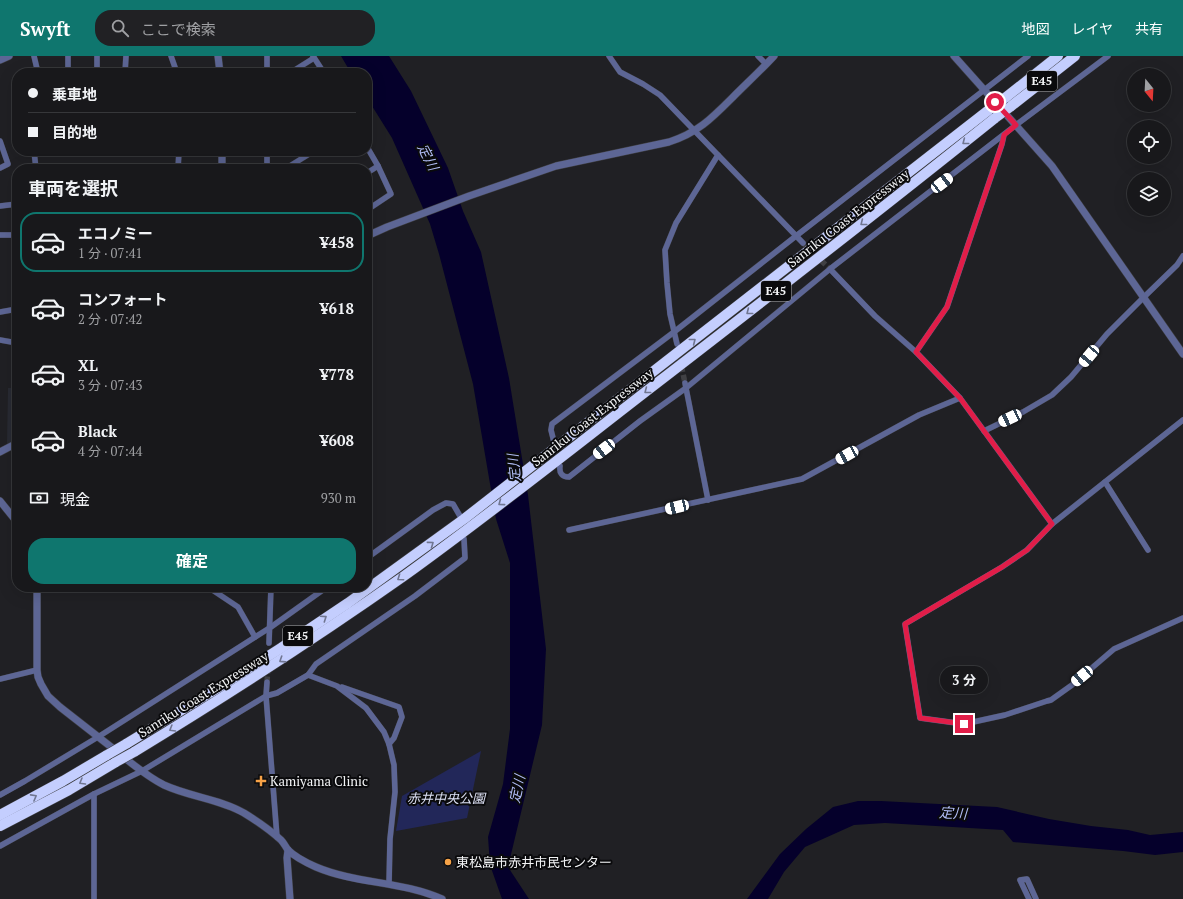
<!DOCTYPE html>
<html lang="ja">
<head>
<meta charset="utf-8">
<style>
	:root { --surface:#18181b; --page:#212124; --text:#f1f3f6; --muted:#9fa0a3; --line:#36373a; --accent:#0f766e }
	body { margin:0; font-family:"PT Serif","Noto Sans JP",serif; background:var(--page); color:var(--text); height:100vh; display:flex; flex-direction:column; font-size:15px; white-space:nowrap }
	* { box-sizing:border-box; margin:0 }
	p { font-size:13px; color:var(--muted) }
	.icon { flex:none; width:22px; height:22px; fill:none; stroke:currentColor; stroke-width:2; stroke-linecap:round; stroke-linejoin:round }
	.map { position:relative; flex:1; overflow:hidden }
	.side { position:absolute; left:12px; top:108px; width:360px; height:428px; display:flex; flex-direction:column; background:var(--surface); border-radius:16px; box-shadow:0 4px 16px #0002,0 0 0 1px var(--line) }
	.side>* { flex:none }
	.guide { position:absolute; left:12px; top:12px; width:360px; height:88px; border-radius:16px; box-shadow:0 4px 16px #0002,0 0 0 1px var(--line); display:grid; align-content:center; height:88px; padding:0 16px; background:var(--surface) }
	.needle { width:26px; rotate:162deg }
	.fabs { position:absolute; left:1127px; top:12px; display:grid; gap:8px }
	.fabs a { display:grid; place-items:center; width:44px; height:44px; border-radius:50%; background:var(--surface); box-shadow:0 4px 16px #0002,0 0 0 1px var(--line); font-size:20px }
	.end { position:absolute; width:18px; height:18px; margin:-9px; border:5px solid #e11d48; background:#fff; box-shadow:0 0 0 2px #fff }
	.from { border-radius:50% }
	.bubble { position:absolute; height:28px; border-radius:14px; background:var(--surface); box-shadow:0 4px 16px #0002,0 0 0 1px var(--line); font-size:13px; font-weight:700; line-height:28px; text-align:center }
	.car { position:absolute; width:12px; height:24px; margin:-12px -6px; border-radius:5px; box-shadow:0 0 3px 1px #0007; background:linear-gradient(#fff 24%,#345 0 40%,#fff 0 76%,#345 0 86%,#fff 0) }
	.guide b { display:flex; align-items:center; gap:14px; height:38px; font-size:15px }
	.guide b+b { border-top:1px solid var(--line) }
	.guide i { width:10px; height:10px; background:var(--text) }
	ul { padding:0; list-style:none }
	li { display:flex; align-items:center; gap:12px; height:60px; margin:0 8px 6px; padding:0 8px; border:2px solid transparent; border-radius:16px }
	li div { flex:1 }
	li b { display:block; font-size:15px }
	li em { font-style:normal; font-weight:700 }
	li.selected { border-color:var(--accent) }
	li>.icon { width:36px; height:36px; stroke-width:1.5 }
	h2 { padding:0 16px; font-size:18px; line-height:48px }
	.pay { display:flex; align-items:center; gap:10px; height:44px; padding:0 16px; font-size:15px }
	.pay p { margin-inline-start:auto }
	.action { display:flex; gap:8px; margin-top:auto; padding:8px 16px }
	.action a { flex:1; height:46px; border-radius:16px; background:var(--accent); color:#fff; font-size:16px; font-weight:700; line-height:46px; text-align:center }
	header { display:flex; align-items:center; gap:24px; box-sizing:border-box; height:56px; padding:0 20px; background:var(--accent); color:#fff }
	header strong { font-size:19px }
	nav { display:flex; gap:22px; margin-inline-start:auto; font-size:14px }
	.search { width:280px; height:36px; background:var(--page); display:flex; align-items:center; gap:10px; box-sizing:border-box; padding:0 14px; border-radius:16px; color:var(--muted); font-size:15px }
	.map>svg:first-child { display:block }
	.built { fill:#282a33 }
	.green { fill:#222759 }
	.water { fill:#05002b }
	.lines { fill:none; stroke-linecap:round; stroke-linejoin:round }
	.minor-tunnel { stroke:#404044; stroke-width:5.5; stroke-dasharray:5.5 3; stroke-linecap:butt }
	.minor-casing { stroke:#3e3e41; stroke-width:6 }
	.tertiary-casing { stroke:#3e3e41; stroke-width:8 }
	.motorway-casing { stroke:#3e3e41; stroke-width:11 }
	.minor { stroke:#5d6695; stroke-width:5.5 }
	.tertiary { stroke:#5d6695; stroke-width:7 }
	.motorway { stroke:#c4cefe; stroke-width:10 }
	.motorway-bridge-casing { stroke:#3e3e41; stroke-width:11; stroke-linecap:butt }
	.motorway-bridge { stroke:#c4cefe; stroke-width:10 }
	.oneway { stroke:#707691 }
	.route { stroke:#e11d48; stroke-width:5 }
	.poi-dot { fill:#f6a247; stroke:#0a0a0c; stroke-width:1.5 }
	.labels { text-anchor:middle; stroke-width:4; stroke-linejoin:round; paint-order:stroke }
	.shield { fill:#0a0a0c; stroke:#adaeb0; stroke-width:1 }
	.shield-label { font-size:12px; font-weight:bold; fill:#f3f4f6 }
	.street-label { font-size:13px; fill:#f3f4f6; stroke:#0a0a0c }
	.poi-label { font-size:13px; fill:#f3f4f6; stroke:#0a0a0c; text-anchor:start }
	.park-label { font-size:13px; font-style:italic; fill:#dde1f5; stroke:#0a0a0c }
	.water-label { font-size:14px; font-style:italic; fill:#b0bcf5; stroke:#0a0a0c }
</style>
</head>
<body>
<header>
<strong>Swyft</strong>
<div class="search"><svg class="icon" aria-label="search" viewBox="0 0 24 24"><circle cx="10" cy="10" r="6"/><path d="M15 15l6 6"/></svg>ここで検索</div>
<nav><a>地図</a><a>レイヤ</a><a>共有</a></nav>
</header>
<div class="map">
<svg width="1183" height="843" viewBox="0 0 1183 843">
	<rect width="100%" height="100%" fill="#202024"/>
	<polygon class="built" points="8,332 17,332 17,383 7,389"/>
	<polygon class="green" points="481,695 467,762 396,775 402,740"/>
	<g class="water">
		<polygon points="341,0 389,0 411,35 448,112 463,155 481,196 509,322 528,439 546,593 542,669 508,811 529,843 502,843 490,809 488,781 503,728 510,673 510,507 496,463 473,328 439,198 430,168 392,82 367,42 367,17 351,17"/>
		<polygon points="858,745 881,745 997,751 1049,763 1091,770 1128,774 1150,779 1183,776 1183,796 1155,799 1123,795 1013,786 1003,774 885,767 854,769 805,791 784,816 768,843 747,843 780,798 806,773 833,751"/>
	</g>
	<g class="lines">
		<g class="minor-tunnel">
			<polyline points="803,187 830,213"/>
			<polyline points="678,294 685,327"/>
			<polyline points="267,626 268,611"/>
		</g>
		<g class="minor-casing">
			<g id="minor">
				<polyline points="34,0 38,17"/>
				<polyline points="97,0 97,17"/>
				<polyline points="171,0 177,17"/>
				<polyline points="267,0 267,17"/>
				<polyline points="313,0 324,17"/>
				<polyline points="609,0 620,16 643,28 660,39 803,187"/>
				<polyline points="758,0 766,8"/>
				<polyline points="68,17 68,0"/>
				<polyline points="125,17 126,0"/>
				<polyline points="290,17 314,2"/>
				<polyline points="0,85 8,108 0,112"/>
				<polyline points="367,91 378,110 391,138 367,154"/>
				<polyline points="34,95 36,113"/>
				<polyline points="178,113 179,95"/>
				<polyline points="267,113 267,95"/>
				<polyline points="285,113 314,95"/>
				<polyline points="367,117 378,110"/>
				<polyline points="0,150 17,148"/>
				<polyline points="0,179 17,179"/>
				<polyline points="830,213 875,260 916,296 960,342 1052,468"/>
				<polyline points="0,256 17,253"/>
				<polyline points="0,284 17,287"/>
				<polyline points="677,288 670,258 667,227 665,194 676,167 718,99"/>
				<polyline points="916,296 947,251 1002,88 1004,79"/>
				<polyline points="685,327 708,444"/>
				<polyline points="1183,364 1052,468 1027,494 1002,511 905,568 920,662 964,668 1005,659 1047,645 1051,644 1072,629 1114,593 1183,562"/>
				<polyline points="984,375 1023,356 1052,339 1071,321 1107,278 1143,242 1177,209 1183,200"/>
				<polyline points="554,386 551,374 552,368 674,276 796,180 1028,0"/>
				<path d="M560 410C559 417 562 421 569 421L640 365 686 332 830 213 1016 69 1108 0"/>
				<polyline points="1105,426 1148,494"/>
				<polyline points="569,474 802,423 919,359 960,342"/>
				<polyline points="367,502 433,454 446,447 453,448 460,460"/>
				<polyline points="208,531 238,551 255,581"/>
				<polyline points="269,587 271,531"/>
				<polyline points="308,619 337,630 366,652 384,676 389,688 394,709 395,736 390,783 389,828"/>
				<polyline points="0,623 37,614"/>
				<polyline points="267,626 266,640 277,781"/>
				<polyline points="342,631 399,651 402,661 394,682 389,688"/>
				<polyline points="94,738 94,843"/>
				<polyline points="0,739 25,725 98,681 271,571 327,531"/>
				<polyline points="0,790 94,738 142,715 266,640 277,637 308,619 316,608 415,540 465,502 464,483"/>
				<polyline points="1029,843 1020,824 1027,823 1036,843"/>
			</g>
		</g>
		<g class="tertiary-casing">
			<g id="tertiary">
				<polyline points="218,0 220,17"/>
				<polyline points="954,0 1052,110 1183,298"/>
				<polyline points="0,4 9,0"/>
				<polyline points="222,113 222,95"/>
				<path d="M367 180 387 171 469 140 556 110 669 86C698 77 713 61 734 40 747 27 761 14 774 0"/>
				<polyline points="0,396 17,387"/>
				<polyline points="0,445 17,466"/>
				<path d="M37 531V614L38 621 41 628 48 640 60 651C79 666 97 680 115 694 131 707 146 720 164 729 190 741 220 743 244 757 257 765 270 774 281 784 284 787 285 790 288 794 295 801 307 807 316 811 356 828 402 825 442 843"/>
				<polyline points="288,794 287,802 290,843"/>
			</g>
		</g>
		<g class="motorway-casing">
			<g id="motorway">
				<polyline points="1005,42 1058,0"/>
				<polyline points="1010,51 1075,0"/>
				<polyline points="126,688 226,627 281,592 348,547 464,463 990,53"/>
				<path d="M134 696C226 640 316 582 404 520 486 461 564 399 644 337 762 246 879 155 995 62"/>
				<polyline points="0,759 63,725 107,699"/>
				<polyline points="0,770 69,734 116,706"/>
			</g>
		</g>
		<use href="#minor" class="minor"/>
		<use href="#tertiary" class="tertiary"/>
		<use href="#motorway" class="motorway"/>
		<g class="motorway-bridge-casing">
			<g id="motorway-bridge">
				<polyline points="990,53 1005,42"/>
				<polyline points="995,62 1010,51"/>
				<polyline points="107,699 126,688"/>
				<polyline points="116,706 134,696"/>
			</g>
		</g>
		<use href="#motorway-bridge" class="motorway-bridge"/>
	</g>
	<defs><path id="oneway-chevron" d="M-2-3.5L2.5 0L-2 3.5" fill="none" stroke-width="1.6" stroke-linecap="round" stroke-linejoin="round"/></defs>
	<g class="oneway">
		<use href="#oneway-chevron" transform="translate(965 86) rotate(142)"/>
		<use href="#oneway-chevron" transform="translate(863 167) rotate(142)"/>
		<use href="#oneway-chevron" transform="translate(749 256) rotate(142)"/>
		<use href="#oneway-chevron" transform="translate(693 285) rotate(-38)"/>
		<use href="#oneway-chevron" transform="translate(647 335) rotate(142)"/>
		<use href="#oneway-chevron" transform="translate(501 447) rotate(143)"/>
		<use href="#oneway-chevron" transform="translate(431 488) rotate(-36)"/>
		<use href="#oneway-chevron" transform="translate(400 522) rotate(145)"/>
		<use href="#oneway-chevron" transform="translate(324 562) rotate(-34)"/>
		<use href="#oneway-chevron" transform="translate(282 604) rotate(147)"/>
		<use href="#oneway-chevron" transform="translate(172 673) rotate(149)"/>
		<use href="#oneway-chevron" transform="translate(82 726) rotate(150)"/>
		<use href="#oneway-chevron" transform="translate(34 741) rotate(-29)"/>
	</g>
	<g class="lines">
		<polyline class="route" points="964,668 920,662 905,568 1002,511 1027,494 1052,468 960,342 916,296 947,251 1002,88 1004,79 1016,69 995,46"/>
	</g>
	<g class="poi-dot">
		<path d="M259 719h4v4h4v4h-4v4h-4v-4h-4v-4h4z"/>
		<circle cx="448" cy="806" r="4"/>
	</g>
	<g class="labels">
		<g class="shield">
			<rect x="1027" y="15" width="30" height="20" rx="3"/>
			<rect x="761" y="225" width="30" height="20" rx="3"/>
			<rect x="283" y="570" width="30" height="20" rx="3"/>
		</g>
		<g class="shield-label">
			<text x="1042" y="29">E45</text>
			<text x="776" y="239">E45</text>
			<text x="298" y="584">E45</text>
		</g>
		<g class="street-label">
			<text transform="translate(848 162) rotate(-38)" y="5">Sanriku Coast Expressway</text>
			<text transform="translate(592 361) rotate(-38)" y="5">Sanriku Coast Expressway</text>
			<text transform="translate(203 638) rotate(-32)" y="5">Sanriku Coast Expressway</text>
		</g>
		<g class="poi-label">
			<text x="270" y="730">Kamiyama Clinic</text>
			<text x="456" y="811">東松島市赤井市民センター</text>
		</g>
		<g class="park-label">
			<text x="446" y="747">赤井中央公園</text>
		</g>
		<g class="water-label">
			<text transform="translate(428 101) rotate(63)" y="5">定川</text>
			<text transform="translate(514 412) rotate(-96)" y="5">定川</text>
			<text transform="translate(517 733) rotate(-78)" y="5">定川</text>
			<text transform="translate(953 757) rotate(3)" y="5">定川</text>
		</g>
	</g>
</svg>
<div class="fabs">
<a><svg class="needle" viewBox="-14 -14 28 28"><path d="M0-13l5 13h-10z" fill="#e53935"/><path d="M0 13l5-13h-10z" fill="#9fa0a3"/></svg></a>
<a><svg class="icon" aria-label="locate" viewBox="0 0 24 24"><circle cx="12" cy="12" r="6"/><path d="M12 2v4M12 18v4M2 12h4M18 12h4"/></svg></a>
<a><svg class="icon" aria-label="layers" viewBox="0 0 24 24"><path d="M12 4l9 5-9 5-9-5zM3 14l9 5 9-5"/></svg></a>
</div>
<i class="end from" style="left:995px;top:46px"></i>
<i class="end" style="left:964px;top:668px"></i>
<div class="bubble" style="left:940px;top:610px;width:48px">3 分</div>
<i class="car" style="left:942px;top:127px;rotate:52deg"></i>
<i class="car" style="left:1089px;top:300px;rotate:220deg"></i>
<i class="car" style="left:1010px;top:362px;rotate:245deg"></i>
<i class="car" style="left:604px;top:393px;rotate:232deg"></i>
<i class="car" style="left:847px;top:399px;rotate:241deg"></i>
<i class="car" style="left:677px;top:451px;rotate:257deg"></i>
<i class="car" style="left:1082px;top:620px;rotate:230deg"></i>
<div class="guide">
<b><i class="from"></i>乗車地</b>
<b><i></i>目的地</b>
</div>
<section class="side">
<h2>車両を選択</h2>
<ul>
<li class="selected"><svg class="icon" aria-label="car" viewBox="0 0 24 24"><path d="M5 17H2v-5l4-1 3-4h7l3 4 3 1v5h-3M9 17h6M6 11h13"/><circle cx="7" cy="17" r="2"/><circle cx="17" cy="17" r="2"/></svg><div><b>エコノミー</b><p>1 分 · 07:41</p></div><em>¥458</em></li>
<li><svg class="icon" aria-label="car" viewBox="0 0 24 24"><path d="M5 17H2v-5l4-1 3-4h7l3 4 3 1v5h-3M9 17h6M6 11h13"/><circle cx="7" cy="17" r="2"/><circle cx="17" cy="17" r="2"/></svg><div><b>コンフォート</b><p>2 分 · 07:42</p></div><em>¥618</em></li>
<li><svg class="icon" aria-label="car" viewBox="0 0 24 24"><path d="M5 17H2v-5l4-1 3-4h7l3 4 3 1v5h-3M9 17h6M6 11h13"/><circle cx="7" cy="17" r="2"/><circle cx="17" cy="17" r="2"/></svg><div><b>XL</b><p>3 分 · 07:43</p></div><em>¥778</em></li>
<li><svg class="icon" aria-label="car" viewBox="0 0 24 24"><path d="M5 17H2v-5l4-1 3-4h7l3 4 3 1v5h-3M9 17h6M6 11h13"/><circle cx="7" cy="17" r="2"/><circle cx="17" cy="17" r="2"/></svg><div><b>Black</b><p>4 分 · 07:44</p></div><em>¥608</em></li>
</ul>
<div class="pay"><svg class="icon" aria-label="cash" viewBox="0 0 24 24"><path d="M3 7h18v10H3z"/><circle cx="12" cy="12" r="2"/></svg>現金<p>930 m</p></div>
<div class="action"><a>確定</a></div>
</section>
</div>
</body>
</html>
